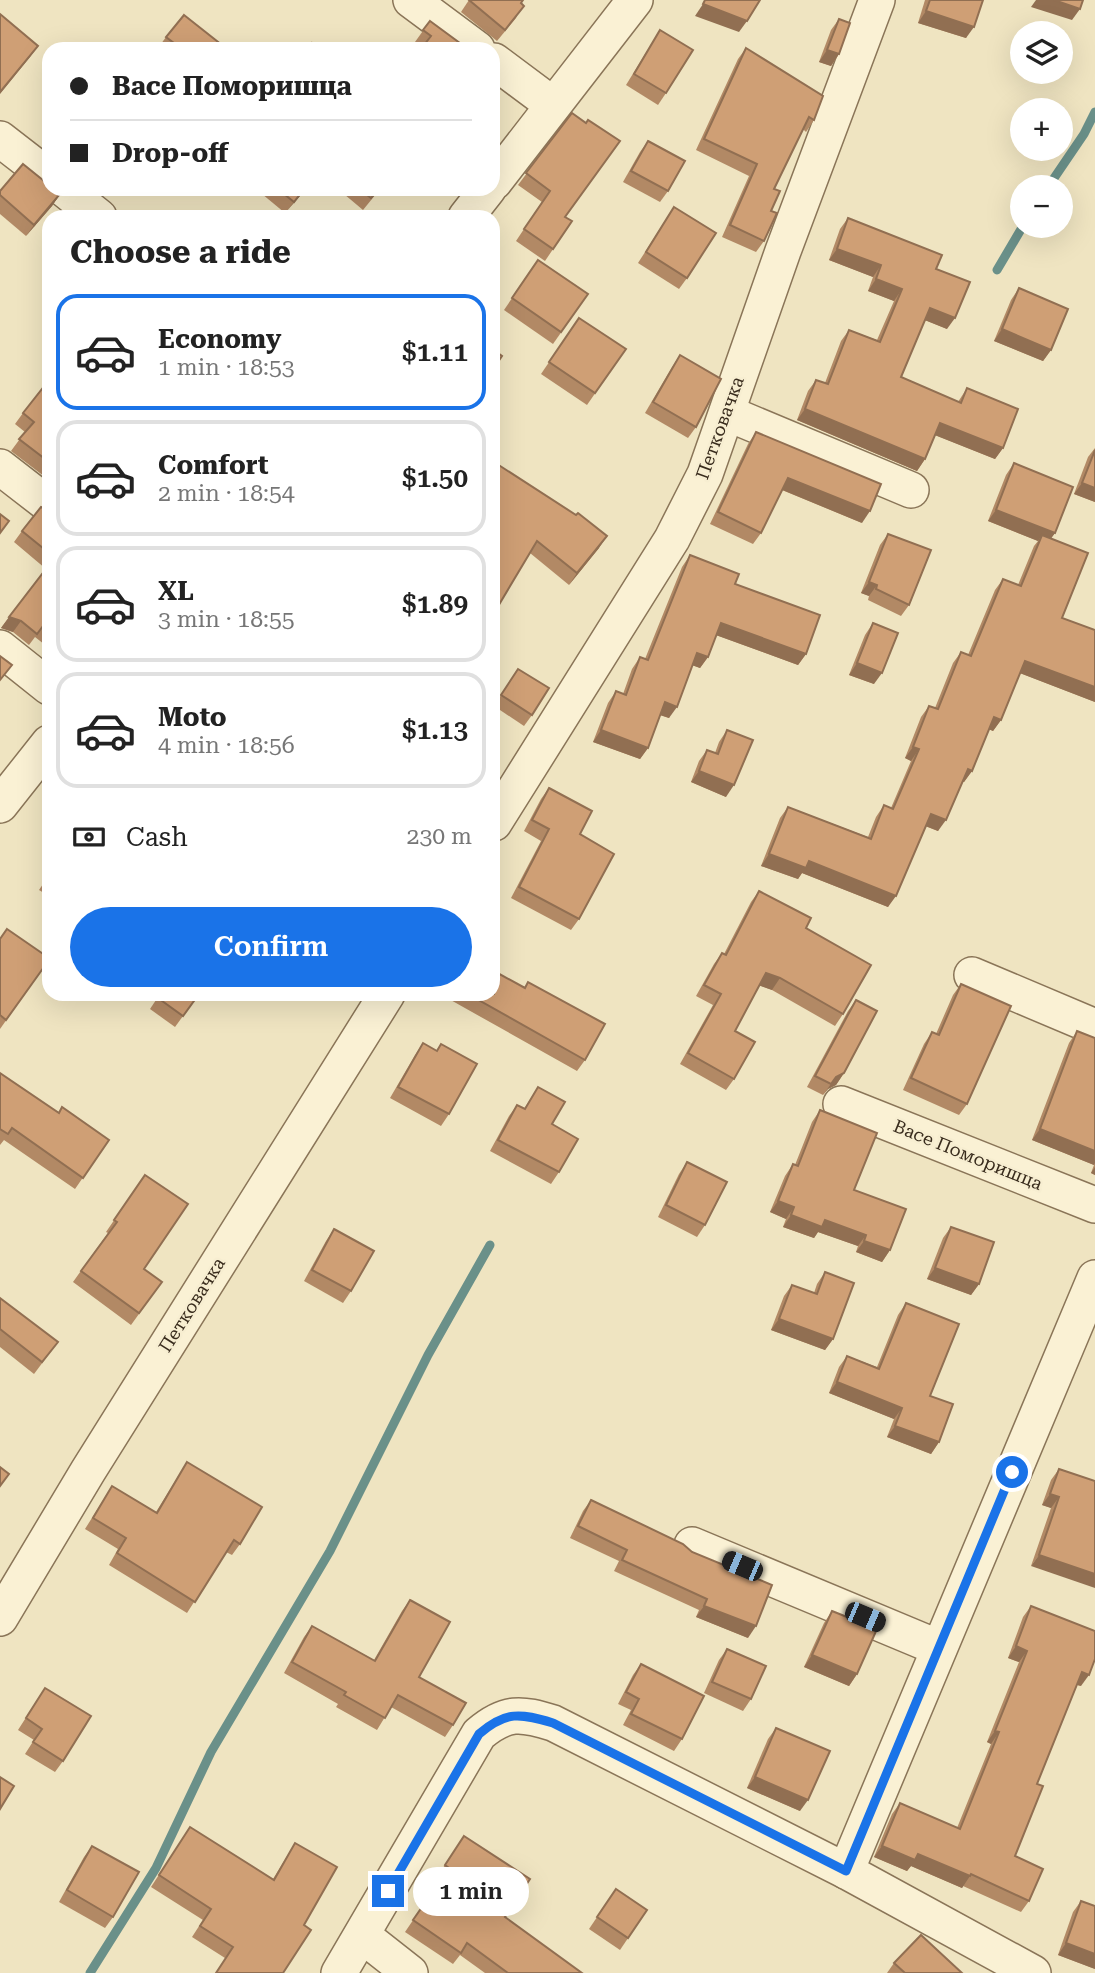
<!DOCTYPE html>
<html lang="en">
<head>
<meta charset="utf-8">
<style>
	:root { --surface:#fff; --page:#f6f6f6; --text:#222; --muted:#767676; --line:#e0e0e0; --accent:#1a73e8 }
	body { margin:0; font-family:"Roboto Serif",serif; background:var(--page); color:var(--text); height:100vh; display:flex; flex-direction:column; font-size:26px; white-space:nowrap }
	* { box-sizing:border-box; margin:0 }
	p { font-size:23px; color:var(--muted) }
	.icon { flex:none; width:38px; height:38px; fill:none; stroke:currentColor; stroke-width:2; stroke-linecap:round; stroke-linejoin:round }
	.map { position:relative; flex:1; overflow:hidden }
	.panel { position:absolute; left:42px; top:210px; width:458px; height:791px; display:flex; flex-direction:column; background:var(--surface); border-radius:21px; box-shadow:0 7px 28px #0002 }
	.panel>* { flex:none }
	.top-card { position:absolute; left:42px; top:42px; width:458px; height:154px; border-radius:21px; box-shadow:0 7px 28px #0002; display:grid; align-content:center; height:154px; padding:0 28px; background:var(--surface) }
	.tools { position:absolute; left:1010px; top:21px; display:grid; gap:14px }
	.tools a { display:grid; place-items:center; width:63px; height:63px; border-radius:50%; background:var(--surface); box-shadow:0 7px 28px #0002; font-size:35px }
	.end { position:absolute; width:32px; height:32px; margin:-16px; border:9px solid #1a73e8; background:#fff; box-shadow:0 0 0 4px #fff }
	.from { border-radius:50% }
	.bubble { position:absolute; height:49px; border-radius:24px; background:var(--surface); box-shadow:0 7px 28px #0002; font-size:23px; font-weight:600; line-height:49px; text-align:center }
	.car { position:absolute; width:21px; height:42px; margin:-21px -10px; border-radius:9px; box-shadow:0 0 5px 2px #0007; background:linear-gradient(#222 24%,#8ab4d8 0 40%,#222 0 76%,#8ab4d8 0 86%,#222 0) }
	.top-card b { display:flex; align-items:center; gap:24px; height:66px; font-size:26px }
	.top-card b+b { border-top:2px solid var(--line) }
	.top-card i { width:18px; height:18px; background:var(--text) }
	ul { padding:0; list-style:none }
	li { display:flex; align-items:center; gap:21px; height:116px; margin:0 14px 10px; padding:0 14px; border:4px solid var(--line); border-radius:21px }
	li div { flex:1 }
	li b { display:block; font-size:26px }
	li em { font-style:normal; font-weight:600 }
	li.current { border-color:var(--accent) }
	li>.icon { width:63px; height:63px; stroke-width:1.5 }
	h2 { padding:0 28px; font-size:32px; line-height:84px }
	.pay { display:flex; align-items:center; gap:18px; height:77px; padding:0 28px; font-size:26px }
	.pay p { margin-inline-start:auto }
	.action { display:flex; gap:14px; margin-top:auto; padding:14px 28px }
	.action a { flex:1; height:80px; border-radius:42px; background:var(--accent); color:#fff; font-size:28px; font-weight:600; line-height:80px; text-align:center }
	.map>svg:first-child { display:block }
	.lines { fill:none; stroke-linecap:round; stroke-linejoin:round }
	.stream { stroke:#6a9089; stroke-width:9 }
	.street-casing { stroke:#8a7558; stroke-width:38 }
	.street { stroke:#faf1d4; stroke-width:35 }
	.wall { fill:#b28965 }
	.shaded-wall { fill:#916f52 }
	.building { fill:#cf9f75; stroke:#916f52; stroke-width:2 }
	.route { stroke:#1a73e8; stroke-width:9 }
	.labels { text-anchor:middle; stroke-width:5; stroke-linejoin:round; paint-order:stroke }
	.street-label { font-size:18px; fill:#392c1d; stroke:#f7eed1 }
</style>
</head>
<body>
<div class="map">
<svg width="1095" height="1973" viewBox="0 0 1095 1973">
	<rect width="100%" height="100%" fill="#efe4c1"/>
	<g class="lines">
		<g class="stream">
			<polyline points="1048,187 1084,134 1095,112"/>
			<polyline points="997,270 1023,226"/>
			<polyline points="90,1973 156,1868 211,1752 330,1551 428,1355 490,1245"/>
		</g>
		<g class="street-casing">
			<g id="street">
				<polyline points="411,0 477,49"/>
				<polyline points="494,61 553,105"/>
				<polyline points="0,139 49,177"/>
				<polyline points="494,182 635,0"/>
				<polyline points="64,189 99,217"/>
				<polyline points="466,217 488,189"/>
				<polyline points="727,413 911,490"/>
				<polyline points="0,467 49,505"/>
				<polyline points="0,648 49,687"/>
				<polyline points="0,805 49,743"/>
				<polyline points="494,823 672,539 705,474 783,251 877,0"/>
				<polyline points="972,975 1095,1027"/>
				<polyline points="841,1104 1095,1205"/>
				<polyline points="692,1545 939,1648"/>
				<polyline points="0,1618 88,1471 387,994"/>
				<polyline points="846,1871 1095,1278"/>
				<polyline points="363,1936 410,1973"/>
				<path d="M339 1973 479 1734C506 1711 521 1713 553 1723L846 1871 1033 1973"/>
			</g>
		</g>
		<use href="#street" class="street"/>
	</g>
	<g class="wall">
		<polygon points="469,0 521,4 516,18 497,41 461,12"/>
		<polygon points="925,0 983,0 966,38 918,23"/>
		<polygon points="839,19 839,54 831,66 819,62 831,30"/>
		<polygon points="430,21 468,49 422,47 415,42"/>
		<polygon points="660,30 666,93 658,105 626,85"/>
		<polygon points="166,37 227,49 159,49 158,48"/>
		<polygon points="746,48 814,120 806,132 803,129 774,189 764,241 756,252 722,237 749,176 696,150 738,59"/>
		<polygon points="572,113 566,217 572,221 545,261 516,241 542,202 518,185"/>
		<polygon points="648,141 668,191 660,202 623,182 640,152"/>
		<polygon points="256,189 306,189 285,213"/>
		<polygon points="338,189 380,189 363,210"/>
		<polygon points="0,191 60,194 52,206 26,236 0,214"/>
		<polygon points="674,207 687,278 679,289 638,263"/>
		<polygon points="848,218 936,269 947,329 925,320 901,377 958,402 967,388 1003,448 995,459 935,435 925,459 917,471 797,420 808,391 816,380 825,383 841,341 849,330 877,340 894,301 868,291 873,277 829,260 840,229"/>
		<polygon points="538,260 588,294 553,344 504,310"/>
		<polygon points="1019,288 1051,350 1043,361 994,341 1011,300"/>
		<polygon points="579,318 626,349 587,405 541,374"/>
		<polygon points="680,355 696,427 688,438 645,413 672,367"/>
		<polygon points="49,395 49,480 11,451 25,432 15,424 23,413"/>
		<polygon points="756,432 862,523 782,490 761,533 753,544 710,524 748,444"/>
		<polygon points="1095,448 1095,502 1074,494 1088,457"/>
		<polygon points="494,462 599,548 569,585 530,553 494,612"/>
		<polygon points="1014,463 1055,533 1051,538 1062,618 1095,630 1095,702 1020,673 1001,720 993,731 989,729 972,771 964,782 962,782 938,831 925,826 888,907 802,873 798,879 761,866 780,818 788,807 868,837 876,817 884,805 891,808 911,761 905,758 921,717 929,706 935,708 953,663 961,652 968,655 995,590 1003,579 1018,585 1034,546 1038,541 988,521 1006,475"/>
		<polygon points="49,511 49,648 35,637 29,645 13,632 1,628 46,569 14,542 22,531"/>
		<polygon points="888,534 909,605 901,616 868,600 869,596 861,593 880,545"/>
		<polygon points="690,555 735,584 806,654 798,665 716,635 708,657 700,668 692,665 669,718 660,715 648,748 640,759 593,742 608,703 616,691 623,694 632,669 640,657 645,659 682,567"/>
		<polygon points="873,623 874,684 849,675 865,635"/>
		<polygon points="518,669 532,715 524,726 494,706"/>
		<polygon points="727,730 726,797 691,782 699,761 707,750 715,753 719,742"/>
		<polygon points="549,788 580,834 579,919 571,930 511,898 541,841 524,831 541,799"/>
		<polygon points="49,875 49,896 39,890"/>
		<polygon points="759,891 806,928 843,1014 835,1026 772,990 759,985 735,1031 734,1079 726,1090 680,1064 713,1005 696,996 714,964 722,953 724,954 751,902"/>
		<polygon points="0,939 49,960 0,1029"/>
		<polygon points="528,982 585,1060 577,1071 440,994 494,994 524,988"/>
		<polygon points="961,984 967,1104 959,1115 903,1090 924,1044 932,1032 936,1034 953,995"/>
		<polygon points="160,994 199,994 175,1027 150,1009"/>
		<polygon points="856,1000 844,1073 836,1085 828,1089 823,1095 807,1087 848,1011"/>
		<polygon points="1077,1031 1095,1038 1095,1175 1091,1173 1094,1165 1032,1140 1069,1043"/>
		<polygon points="423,1043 436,1051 441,1044 449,1114 441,1126 390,1098 415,1055"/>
		<polygon points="0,1073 59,1113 109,1140 75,1189 4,1140 0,1145"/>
		<polygon points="538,1087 552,1124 559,1172 551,1184 490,1151 509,1116 517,1105 524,1109"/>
		<polygon points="820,1110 854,1190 890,1250 882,1262 856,1252 858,1246 818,1232 814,1238 783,1227 786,1219 770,1212 785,1176 793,1164 795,1165 812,1122"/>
		<polygon points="687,1162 705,1225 697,1237 658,1217 679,1174"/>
		<polygon points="145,1175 144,1269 162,1282 131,1325 73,1282 108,1233 106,1232"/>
		<polygon points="951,1227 979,1284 971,1295 927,1279 943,1238"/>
		<polygon points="334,1229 351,1291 343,1303 304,1281 326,1241"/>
		<polygon points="825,1272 833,1339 825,1350 771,1330 784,1296 792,1285 814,1293 817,1284"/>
		<polygon points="0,1298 58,1342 34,1374 0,1347"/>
		<polygon points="906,1303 930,1396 939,1442 931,1454 887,1437 894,1419 829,1393 839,1367 847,1356 877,1367 898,1315"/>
		<polygon points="187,1462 240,1544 232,1555 226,1552 187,1613 109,1565 118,1549 85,1529 112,1486 156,1512"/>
		<polygon points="1059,1469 1095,1481 1031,1566 1051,1508 1042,1505 1051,1480"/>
		<polygon points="591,1500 683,1544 748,1638 696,1617 699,1610 614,1571 619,1561 570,1538 583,1511"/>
		<polygon points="410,1600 419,1677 453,1725 445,1737 391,1707 377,1730 336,1707 338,1704 284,1673 304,1637 312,1626 374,1660 402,1611"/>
		<polygon points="1031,1606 1081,1686 1077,1685 1037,1784 1015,1856 1029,1901 1021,1912 963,1886 962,1888 911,1866 907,1871 874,1857 892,1814 900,1803 957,1828 991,1744 987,1742 1019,1662 1008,1658 1023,1617"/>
		<polygon points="832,1611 857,1674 849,1686 804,1667 824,1623"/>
		<polygon points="727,1649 751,1699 743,1711 704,1693 719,1660"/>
		<polygon points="641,1664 682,1739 674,1751 623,1725 631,1710 618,1704 633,1675"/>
		<polygon points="45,1688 63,1761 55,1772 25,1754 34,1740 18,1730"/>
		<polygon points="776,1728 800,1811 747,1788 768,1739"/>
		<polygon points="190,1827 273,1879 295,1843 304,1925 225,1958 192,1937 203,1920 151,1887"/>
		<polygon points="464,1836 505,1917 582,1973 485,1973 460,1955 453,1964 405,1932 441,1879 437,1877"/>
		<polygon points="92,1846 113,1917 105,1928 59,1902 84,1857"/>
		<polygon points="616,1889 647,1910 620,1950 589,1929"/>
		<polygon points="1081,1901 1095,1906 1095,1969 1058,1955 1073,1912"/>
		<polygon points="894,1963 962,1973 887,1973"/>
	</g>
	<g class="shaded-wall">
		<polygon points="1036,0 1054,0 1080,9 1072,20 1031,7"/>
		<polygon points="703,4 747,21 739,32 695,16"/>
		<polygon points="926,11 974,27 966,38 918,23"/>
		<polygon points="38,46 30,57 0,94 0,92"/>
		<polygon points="827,50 839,54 831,66 819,62"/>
		<polygon points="304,189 306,189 285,213 294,202"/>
		<polygon points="60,194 52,206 26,236 34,225"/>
		<polygon points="837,249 881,265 873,277 829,260"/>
		<polygon points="876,279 902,289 894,301 868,291"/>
		<polygon points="930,308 955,318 947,329 922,319"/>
		<polygon points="1002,329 1051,350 1043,361 994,341"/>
		<polygon points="805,409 925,459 917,471 797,420"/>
		<polygon points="940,423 1003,448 995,459 932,434"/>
		<polygon points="788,478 870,511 862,523 780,489"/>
		<polygon points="1082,483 1095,488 1095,502 1074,494"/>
		<polygon points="996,510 1055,533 1047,544 1042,535 1038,541 988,521"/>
		<polygon points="607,536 599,548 569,585 577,573"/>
		<polygon points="869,582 877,585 869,596 861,593"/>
		<polygon points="9,617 21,621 13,632 1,628"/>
		<polygon points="721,623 806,654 798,665 713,634"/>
		<polygon points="697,653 708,657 700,668 689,664"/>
		<polygon points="1025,661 1095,687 1095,702 1017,672"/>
		<polygon points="857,663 882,673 874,684 849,675"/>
		<polygon points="665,702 677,707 669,718 657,714"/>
		<polygon points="994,717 1001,720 993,731 986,728"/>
		<polygon points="601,730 648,748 640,759 593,742"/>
		<polygon points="913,747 919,749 911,761 905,758"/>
		<polygon points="968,769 972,771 964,782 960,781"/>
		<polygon points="699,771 734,785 726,797 691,782"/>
		<polygon points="931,814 946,820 938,831 923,825"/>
		<polygon points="769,854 809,861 896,896 888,907 802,873 798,879 761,866"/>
		<polygon points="766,973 780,978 772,990 758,985"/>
		<polygon points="844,1073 836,1085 828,1089 823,1095 836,1077"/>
		<polygon points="1040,1129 1095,1151 1095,1163 1094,1165 1032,1140"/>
		<polygon points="1095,1167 1095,1175 1091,1173"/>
		<polygon points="778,1201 794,1207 786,1219 770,1212"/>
		<polygon points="791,1215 825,1220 866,1235 858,1246 818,1232 814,1238 783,1227"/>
		<polygon points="864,1241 890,1250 882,1262 856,1252"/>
		<polygon points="935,1268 979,1284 971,1295 927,1279"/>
		<polygon points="779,1319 833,1339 825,1350 771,1330"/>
		<polygon points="837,1382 902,1408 894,1419 829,1393"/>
		<polygon points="895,1426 939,1442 931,1454 887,1437"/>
		<polygon points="1050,1494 1059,1497 1051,1508 1042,1505"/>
		<polygon points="1039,1555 1095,1574 1095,1588 1031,1566"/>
		<polygon points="704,1606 756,1626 748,1638 696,1617"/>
		<polygon points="1016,1646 1027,1651 1019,1662 1008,1658"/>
		<polygon points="812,1655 857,1674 849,1686 804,1667"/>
		<polygon points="1082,1672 1089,1675 1081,1686 1074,1684"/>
		<polygon points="995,1731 999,1732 991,1744 987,1742"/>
		<polygon points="755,1777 808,1800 800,1811 747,1788"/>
		<polygon points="882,1846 918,1854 970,1876 962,1888 911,1866 907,1871 874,1857"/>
		<polygon points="1066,1943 1095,1954 1095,1969 1058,1955"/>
	</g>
	<g class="building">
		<polygon points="469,0 523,0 521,3 524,6 505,30"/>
		<polygon points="705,0 760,0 747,21 703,4"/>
		<polygon points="930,0 983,0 974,27 926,11"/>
		<polygon points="1054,0 1083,0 1080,9"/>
		<polygon points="0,14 38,46 0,92"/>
		<polygon points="184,15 227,49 182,49 166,37"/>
		<polygon points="839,19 850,23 839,54 827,50"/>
		<polygon points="430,21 468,49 421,49 431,36 423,30"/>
		<polygon points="660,30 693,50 666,93 634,74"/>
		<polygon points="312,43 320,49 308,49"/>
		<polygon points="746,48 823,96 814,120 809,117 774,189 780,191 771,211 777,213 764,241 730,225 757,164 704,139"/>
		<polygon points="572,113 586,123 588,120 620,141 565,217 572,221 553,249 524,229 550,191 526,173"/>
		<polygon points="648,141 685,161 668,191 631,171"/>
		<polygon points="23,164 49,185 49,189 54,189 60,194 34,225 0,195 0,191"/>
		<polygon points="278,189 304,189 294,202"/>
		<polygon points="360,189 379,189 371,198"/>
		<polygon points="674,207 716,233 687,278 646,252"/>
		<polygon points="848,218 942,255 936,269 970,282 955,318 930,308 901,377 961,403 967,388 1018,409 1003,448 940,423 925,459 805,409 816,380 828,384 849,330 880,342 902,289 876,279 881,265 837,249"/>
		<polygon points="538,260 588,294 561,332 512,298"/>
		<polygon points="1019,288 1068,309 1051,350 1002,329"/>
		<polygon points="579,318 626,349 595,393 549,362"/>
		<polygon points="494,350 502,356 494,368"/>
		<polygon points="680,355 721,379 696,427 653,402"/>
		<polygon points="42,389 49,395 49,462 19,439 34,422 23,413"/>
		<polygon points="756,432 881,484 870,511 788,478 761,533 718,512"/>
		<polygon points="1095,450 1095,488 1082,483"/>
		<polygon points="494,462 576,515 578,513 607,536 577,573 537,541 497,608 494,606"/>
		<polygon points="1014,463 1073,487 1055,533 996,510"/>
		<polygon points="41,507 49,511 49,553 22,531"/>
		<polygon points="0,514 9,521 0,533"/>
		<polygon points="888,534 931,550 909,605 876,589 877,585 869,582"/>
		<polygon points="1042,535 1088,553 1062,618 1095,630 1095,687 1025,661 1001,720 994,717 972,771 968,769 946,820 931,814 896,896 809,861 806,868 769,854 788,807 871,839 884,805 893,809 919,749 913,747 929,706 938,709 961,652 971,656 1003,579 1021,586"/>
		<polygon points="690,555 739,574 735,584 820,615 806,654 721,623 708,657 697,653 677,707 665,702 648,748 601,730 616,691 626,695 640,657 648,660"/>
		<polygon points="49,565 49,630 43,626 37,634 21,621 9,617"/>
		<polygon points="873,623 898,633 882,673 857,663"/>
		<polygon points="0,656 12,665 0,680"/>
		<polygon points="518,669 549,688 532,715 501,695"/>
		<polygon points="727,730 753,740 734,785 699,771 707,750 718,754"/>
		<polygon points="549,788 592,811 580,834 614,854 579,919 519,887 549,829 532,820"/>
		<polygon points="759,891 811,918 806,928 871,965 843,1014 780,978 766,973 735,1031 755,1042 734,1079 688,1053 721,994 704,985 722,953 726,955"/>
		<polygon points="7,929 49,958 49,960 6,1020 0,1015 0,939"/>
		<polygon points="494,971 525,988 528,982 605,1024 585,1060 468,994 494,994"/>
		<polygon points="961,984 1011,1006 967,1104 911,1078 932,1032 939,1035"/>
		<polygon points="160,994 199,994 183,1016 158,998"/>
		<polygon points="856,1000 877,1011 844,1073 836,1077 831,1084 815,1076"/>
		<polygon points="1077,1031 1095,1038 1095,1151 1040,1129"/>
		<polygon points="423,1043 437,1051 441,1044 477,1064 449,1114 398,1087"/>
		<polygon points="0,1073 59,1113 62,1107 109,1140 83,1178 12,1128 8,1134 0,1129"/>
		<polygon points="538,1087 565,1102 552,1124 578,1139 559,1172 498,1140 517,1105 525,1109"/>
		<polygon points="820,1110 877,1133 854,1190 906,1209 890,1250 864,1241 866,1235 825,1220 822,1227 791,1215 794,1207 778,1201 793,1164 798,1166"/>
		<polygon points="687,1162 727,1182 705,1225 666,1205"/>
		<polygon points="145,1175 188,1204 144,1269 162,1282 139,1313 81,1271 117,1222 114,1220"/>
		<polygon points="951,1227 994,1242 979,1284 935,1268"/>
		<polygon points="334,1229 374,1251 351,1291 312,1270"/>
		<polygon points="825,1272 854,1283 833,1339 779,1319 792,1285 817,1294"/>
		<polygon points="0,1298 58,1342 42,1362 0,1329"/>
		<polygon points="906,1303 959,1324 930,1396 953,1404 939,1442 895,1426 902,1408 837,1382 847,1356 879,1369"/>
		<polygon points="187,1462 262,1507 240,1544 234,1540 195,1602 117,1553 126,1538 93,1518 112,1486 157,1513"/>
		<polygon points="0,1467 9,1474 0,1486"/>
		<polygon points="1059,1469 1095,1481 1095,1574 1039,1555 1059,1497 1050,1494"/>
		<polygon points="591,1500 683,1544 692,1552 772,1585 756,1626 704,1606 707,1599 622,1560 627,1550 578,1526"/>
		<polygon points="410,1600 450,1622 419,1677 466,1703 453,1725 398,1695 385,1718 344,1695 346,1692 292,1662 312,1626 375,1661"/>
		<polygon points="1031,1606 1095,1631 1095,1659 1089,1675 1082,1672 1037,1784 1043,1786 1015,1856 1043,1869 1029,1901 971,1874 970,1876 918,1854 915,1860 882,1846 900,1803 960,1829 999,1732 995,1731 1027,1651 1016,1646"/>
		<polygon points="832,1611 877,1629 857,1674 812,1655"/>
		<polygon points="727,1649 766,1666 751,1699 712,1682"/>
		<polygon points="641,1664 704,1696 682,1739 631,1714 639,1699 626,1692"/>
		<polygon points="45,1688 91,1716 63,1761 33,1742 42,1729 26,1718"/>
		<polygon points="776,1728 830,1751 808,1800 755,1777"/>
		<polygon points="0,1777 14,1786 0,1809"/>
		<polygon points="190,1827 274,1880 295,1843 337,1867 304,1925 311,1930 283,1973 216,1973 233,1947 200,1926 211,1909 159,1875"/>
		<polygon points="464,1836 530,1879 505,1917 582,1973 508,1973 467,1943 461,1953 413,1920 449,1868 445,1865"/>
		<polygon points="92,1846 139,1872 113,1917 67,1890"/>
		<polygon points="616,1889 647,1910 628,1938 597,1917"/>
		<polygon points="1081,1901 1095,1906 1095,1954 1066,1943"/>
		<polygon points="921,1935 962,1973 905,1973 894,1963"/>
	</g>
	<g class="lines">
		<path class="route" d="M388 1891 479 1734C506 1711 520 1713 553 1723L846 1871 1012 1472"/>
	</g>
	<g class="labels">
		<g class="street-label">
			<text transform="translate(720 428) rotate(-70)" y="6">Петковачка</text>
			<text transform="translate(968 1155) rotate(22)" y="6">Васе Поморишца</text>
			<text transform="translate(192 1305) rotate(-58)" y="6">Петковачка</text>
		</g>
	</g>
</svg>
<div class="tools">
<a><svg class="icon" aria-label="layers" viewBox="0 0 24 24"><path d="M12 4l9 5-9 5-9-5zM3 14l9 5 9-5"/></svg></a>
<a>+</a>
<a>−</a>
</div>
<i class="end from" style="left:1012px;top:1472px"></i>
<i class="end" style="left:388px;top:1891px"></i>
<div class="bubble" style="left:413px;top:1867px;width:116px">1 min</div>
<i class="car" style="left:742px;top:1566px;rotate:293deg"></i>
<i class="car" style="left:865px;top:1617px;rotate:113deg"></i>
<div class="top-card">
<b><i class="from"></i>Васе Поморишца</b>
<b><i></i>Drop-off</b>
</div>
<section class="panel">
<h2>Choose a ride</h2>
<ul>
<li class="current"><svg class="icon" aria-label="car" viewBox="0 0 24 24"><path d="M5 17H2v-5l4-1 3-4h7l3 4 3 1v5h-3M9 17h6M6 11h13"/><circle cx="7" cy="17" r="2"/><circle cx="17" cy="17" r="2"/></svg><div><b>Economy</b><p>1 min · 18:53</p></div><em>$1.11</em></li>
<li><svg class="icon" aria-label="car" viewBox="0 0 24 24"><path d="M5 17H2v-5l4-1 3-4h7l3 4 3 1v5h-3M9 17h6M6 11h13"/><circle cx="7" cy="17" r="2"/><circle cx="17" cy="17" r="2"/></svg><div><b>Comfort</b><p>2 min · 18:54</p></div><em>$1.50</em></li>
<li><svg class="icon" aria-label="car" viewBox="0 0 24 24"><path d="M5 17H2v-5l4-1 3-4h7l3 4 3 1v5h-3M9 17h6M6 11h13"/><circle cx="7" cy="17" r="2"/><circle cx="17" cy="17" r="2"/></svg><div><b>XL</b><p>3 min · 18:55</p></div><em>$1.89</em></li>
<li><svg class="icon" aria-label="car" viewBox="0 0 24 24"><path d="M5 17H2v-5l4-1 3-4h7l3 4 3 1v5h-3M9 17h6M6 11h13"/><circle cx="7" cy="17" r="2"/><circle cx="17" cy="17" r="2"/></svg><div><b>Moto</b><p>4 min · 18:56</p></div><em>$1.13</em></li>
</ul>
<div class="pay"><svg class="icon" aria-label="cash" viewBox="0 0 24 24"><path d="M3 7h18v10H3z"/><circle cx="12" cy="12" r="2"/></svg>Cash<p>230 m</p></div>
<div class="action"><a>Confirm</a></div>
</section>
</div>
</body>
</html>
